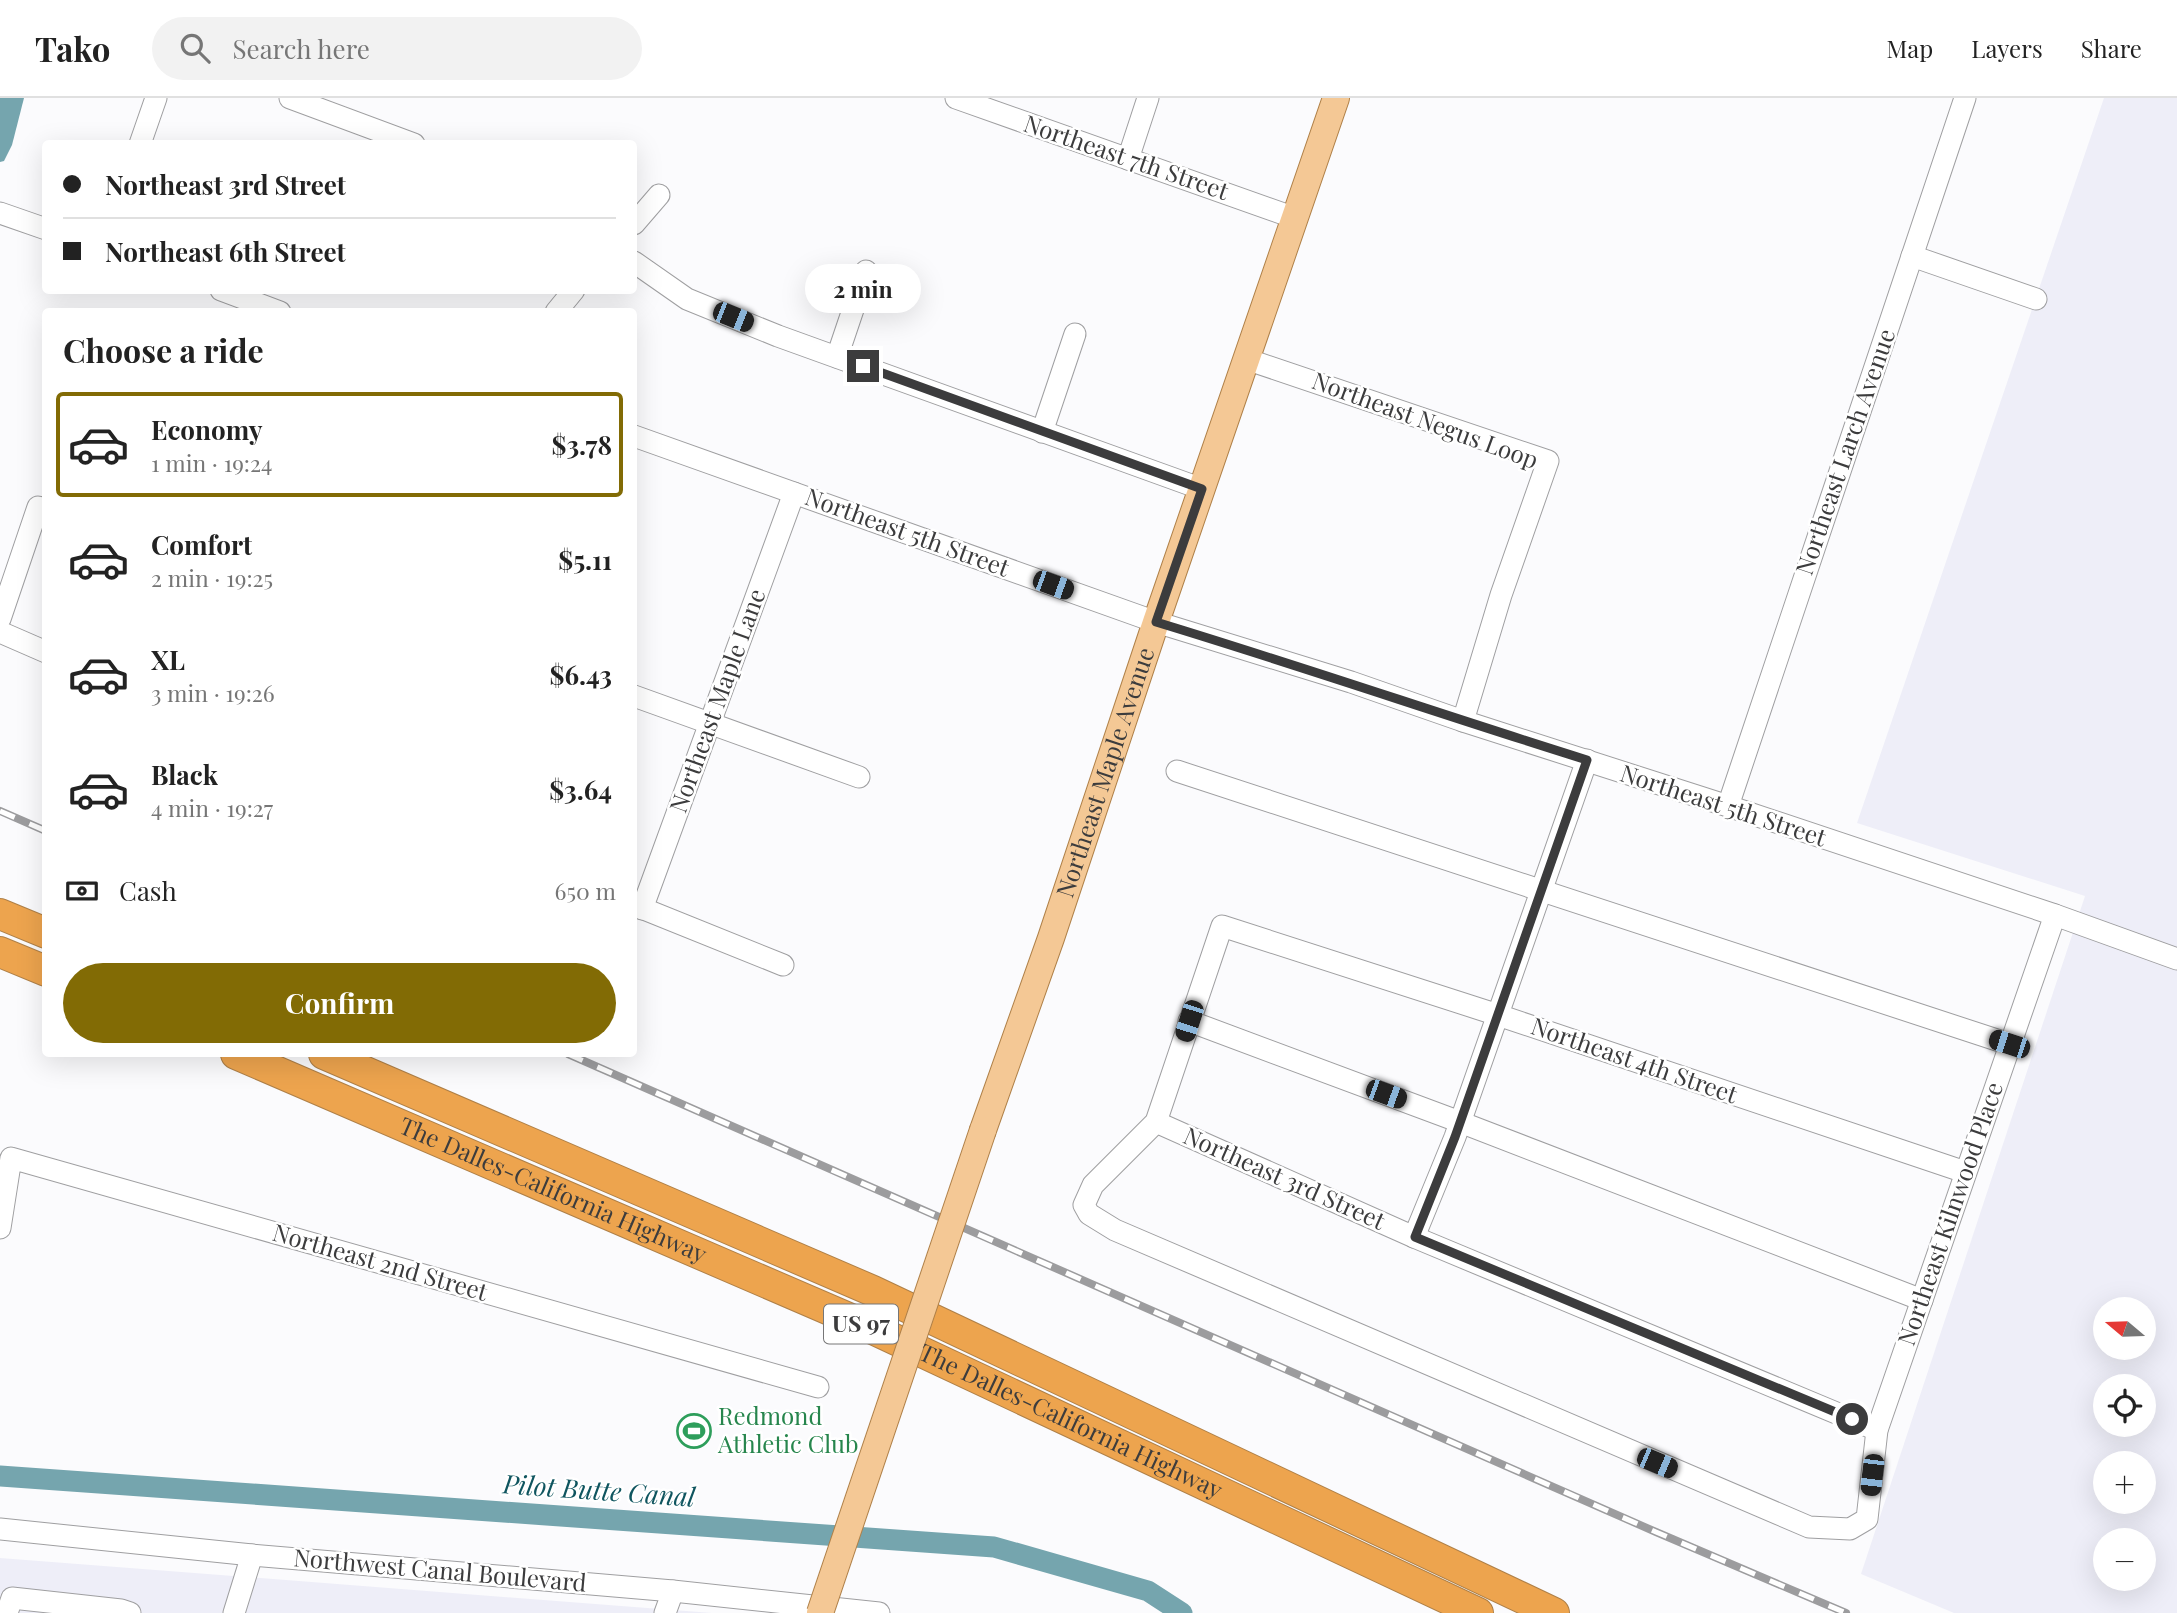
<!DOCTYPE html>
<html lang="en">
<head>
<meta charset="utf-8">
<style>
	:root { --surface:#fff; --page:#f2f2f2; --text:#222; --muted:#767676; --line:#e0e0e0; --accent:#826b05 }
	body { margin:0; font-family:"Playfair Display",serif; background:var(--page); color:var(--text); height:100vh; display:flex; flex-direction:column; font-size:26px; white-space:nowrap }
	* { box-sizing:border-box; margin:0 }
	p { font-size:23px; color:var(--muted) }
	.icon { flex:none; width:38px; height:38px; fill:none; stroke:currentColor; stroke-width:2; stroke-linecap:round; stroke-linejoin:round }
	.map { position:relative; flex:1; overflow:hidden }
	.details { position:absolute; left:42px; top:210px; width:595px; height:749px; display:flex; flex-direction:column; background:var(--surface); border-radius:7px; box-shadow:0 7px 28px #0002 }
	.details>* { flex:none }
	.top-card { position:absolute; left:42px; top:42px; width:595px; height:154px; border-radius:7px; box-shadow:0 7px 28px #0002; display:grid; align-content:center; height:154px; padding:0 21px; background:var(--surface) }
	.needle { width:46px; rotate:289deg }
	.fabs { position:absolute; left:2093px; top:1199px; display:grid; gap:14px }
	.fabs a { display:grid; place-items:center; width:63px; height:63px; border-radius:50%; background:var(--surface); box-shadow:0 7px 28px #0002; font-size:35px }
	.end { position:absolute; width:32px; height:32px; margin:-16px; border:9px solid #3c3c3d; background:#fff; box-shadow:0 0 0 4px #fff }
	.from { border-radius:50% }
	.bubble { position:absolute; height:49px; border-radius:24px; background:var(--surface); box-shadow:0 7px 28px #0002; font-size:23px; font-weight:700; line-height:49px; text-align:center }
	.car { position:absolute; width:21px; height:42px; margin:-21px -10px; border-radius:9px; box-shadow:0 0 5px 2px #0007; background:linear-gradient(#222 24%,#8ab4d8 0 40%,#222 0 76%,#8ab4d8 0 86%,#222 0) }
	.top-card b { display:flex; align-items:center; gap:24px; height:66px; font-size:26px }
	.top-card b+b { border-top:2px solid var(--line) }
	.top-card i { width:18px; height:18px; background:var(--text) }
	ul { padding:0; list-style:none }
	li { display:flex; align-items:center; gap:21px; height:105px; margin:0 14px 10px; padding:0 7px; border:4px solid transparent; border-radius:7px }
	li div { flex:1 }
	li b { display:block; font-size:26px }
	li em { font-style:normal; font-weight:700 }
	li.active { border-color:var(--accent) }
	li>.icon { width:63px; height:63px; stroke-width:1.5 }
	h2 { padding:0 21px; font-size:32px; line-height:84px }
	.pay { display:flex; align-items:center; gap:18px; height:77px; padding:0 21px; font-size:26px }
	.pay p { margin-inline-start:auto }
	.cta { display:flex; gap:14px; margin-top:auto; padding:14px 21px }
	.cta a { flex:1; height:80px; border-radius:42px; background:var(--accent); color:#fff; font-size:28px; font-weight:700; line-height:80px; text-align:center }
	header { display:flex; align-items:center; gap:42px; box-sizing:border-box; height:98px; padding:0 35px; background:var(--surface); border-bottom:2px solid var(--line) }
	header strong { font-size:33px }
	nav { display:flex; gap:38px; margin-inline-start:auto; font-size:24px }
	.search { width:490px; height:63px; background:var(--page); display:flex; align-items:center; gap:18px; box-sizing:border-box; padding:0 24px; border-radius:38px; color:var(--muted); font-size:26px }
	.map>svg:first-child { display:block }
	.built { fill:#eeeef8; fill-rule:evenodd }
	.water { fill:#75a5ae }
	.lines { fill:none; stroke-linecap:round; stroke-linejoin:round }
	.canal { stroke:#75a5ae; stroke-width:21 }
	.minor-casing { stroke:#9f9fa1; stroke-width:23 }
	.major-casing { stroke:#af8048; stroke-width:28 }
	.highway-casing { stroke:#af8048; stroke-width:32 }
	.minor { stroke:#fff; stroke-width:21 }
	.major { stroke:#f4c895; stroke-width:26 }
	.highway { stroke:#eda44e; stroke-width:30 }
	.rail-casing { stroke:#9c9c9e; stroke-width:8 }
	.rail { stroke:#fff; stroke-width:5; stroke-dasharray:16; stroke-linecap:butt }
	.major-bridge-casing { stroke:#af8048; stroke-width:28; stroke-linecap:butt }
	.major-bridge { stroke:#f4c895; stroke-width:26 }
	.route { stroke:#3c3c3d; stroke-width:9 }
	.labels { text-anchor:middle; stroke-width:5; stroke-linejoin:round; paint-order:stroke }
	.shield { fill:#fff; stroke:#767677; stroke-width:2 }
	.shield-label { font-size:23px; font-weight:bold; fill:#3c3c3d }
	.street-label { font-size:24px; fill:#3c3c3d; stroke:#fff }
	.leisure-label { font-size:24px; fill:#27864d; stroke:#fff; text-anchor:start }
	.water-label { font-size:26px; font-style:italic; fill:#0f555f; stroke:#fff }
</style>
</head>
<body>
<header>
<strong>Tako</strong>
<div class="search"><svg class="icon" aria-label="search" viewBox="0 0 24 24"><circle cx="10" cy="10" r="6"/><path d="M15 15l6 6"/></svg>Search here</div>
<nav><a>Map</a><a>Layers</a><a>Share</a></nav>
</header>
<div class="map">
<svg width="2177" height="1515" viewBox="0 0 2177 1515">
	<rect width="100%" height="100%" fill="#fbfbfd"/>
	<g class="built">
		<path d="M2104 0H2177V1515H1954L1861 1476 2085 798 1857 725ZM2105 1211H2144V1250H2105ZM2105 1288H2144V1326H2105ZM2105 1365H2144V1404H2105ZM2105 1442H2144V1480H2105Z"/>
		<polygon points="0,1460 712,1515 0,1515"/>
	</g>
	<polygon class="water" points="0,0 24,0 12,47 4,63 0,64"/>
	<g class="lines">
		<polyline class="canal" points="0,1378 994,1449 1148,1493 1182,1515"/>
		<g class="minor-casing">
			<g id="minor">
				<polyline points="290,0 414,46"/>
				<polyline points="956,0 1295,120"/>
				<polyline points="140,46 156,0"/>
				<polyline points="1128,61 1148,0"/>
				<polyline points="0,115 46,131"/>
				<polyline points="634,126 659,97"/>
				<polyline points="1912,158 2036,201"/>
				<polyline points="634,164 687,201 778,238 1202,391"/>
				<polyline points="221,192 280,214"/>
				<polyline points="556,214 574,192"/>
				<polyline points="837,259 866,173"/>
				<polyline points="1246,261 1548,363 1501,497 1463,623"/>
				<polyline points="1042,334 1075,236"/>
				<polyline points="634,338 1156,524 1351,584 1463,623 1728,708 2055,817 2177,861"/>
				<polyline points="0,521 38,409"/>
				<polyline points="0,534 46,554"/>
				<polyline points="634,598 859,679"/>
				<polyline points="1177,673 2009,946"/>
				<polyline points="1728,708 1965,0"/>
				<polyline points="634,807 783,867"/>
				<polyline points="642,811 794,395"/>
				<polyline points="1189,923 1460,1024 1922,1202"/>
				<polyline points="1156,1024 1414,1139 1877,1332"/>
				<polyline points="1965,1074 1498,917 1222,828 1156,1024 1093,1087 1084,1107 1089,1116 1115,1132 1809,1429 1850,1431 1867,1421 1877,1332 2055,817"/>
				<polyline points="0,1130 11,1060 818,1289"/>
				<polyline points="1414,1139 1455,1039 1587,662"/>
				<polyline points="0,1431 252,1457 673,1493 879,1515"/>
				<polyline points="7,1515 12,1500 121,1512 130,1515"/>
				<polyline points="234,1515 252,1457"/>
				<polyline points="665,1515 673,1493"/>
			</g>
		</g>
		<g class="major-casing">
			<g id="major">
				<path id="s1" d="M983 1032 1051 840 1156 524 1336 0"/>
			</g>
		</g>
		<g class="highway-casing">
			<g id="highway">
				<polyline points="0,816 46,835"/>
				<polyline points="0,854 46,873"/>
				<path id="s2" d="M236 956 860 1225 1478 1515"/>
				<polyline points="324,956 873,1193 1554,1515"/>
			</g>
		</g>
		<use href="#minor" class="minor"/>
		<use href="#major" class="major"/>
		<use href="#highway" class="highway"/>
		<g class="rail-casing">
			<g id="rail">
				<polyline points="0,713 46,733"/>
				<polyline points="568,956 1656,1434 1846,1515"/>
			</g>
		</g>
		<use href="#rail" class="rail"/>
		<g class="major-bridge-casing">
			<polyline id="major-bridge" points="820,1515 983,1032"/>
		</g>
		<use href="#major-bridge" class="major-bridge"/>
	</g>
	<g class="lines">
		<path class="route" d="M863 268 1202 391 1156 524C1301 568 1443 617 1587 662L1455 1039 1415 1139 1852 1321"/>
	</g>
	<defs>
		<g id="stadium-ring" transform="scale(1.75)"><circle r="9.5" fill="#fff" stroke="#2e9e5b" stroke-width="1.5"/><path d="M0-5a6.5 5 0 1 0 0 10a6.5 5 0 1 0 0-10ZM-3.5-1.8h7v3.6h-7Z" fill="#2e9e5b"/></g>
	</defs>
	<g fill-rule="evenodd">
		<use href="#stadium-ring" x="694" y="1333"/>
	</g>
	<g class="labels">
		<rect class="shield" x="824" y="1206.5" width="74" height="39" rx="5"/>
		<g class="shield-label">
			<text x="861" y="1234">US 97</text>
		</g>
		<g class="street-label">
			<text transform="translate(1126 60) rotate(19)" y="8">Northeast 7th Street</text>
			<text transform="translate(1425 323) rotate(20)" y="8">Northeast Negus Loop</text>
			<text transform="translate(1846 354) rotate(-71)" y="8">Northeast Larch Avenue</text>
			<text transform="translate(907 435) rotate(20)" y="8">Northeast 5th Street</text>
			<text transform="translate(718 603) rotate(-70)" y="8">Northeast Maple Lane</text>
			<text dy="8" stroke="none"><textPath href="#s1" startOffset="378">Northeast Maple Avenue</textPath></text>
			<text transform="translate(1723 708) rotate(18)" y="8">Northeast 5th Street</text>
			<text transform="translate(1634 963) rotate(19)" y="8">Northeast 4th Street</text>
			<text transform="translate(1284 1081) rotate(24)" y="8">Northeast 3rd Street</text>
			<text dy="8" stroke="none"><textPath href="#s2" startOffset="345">The Dalles-California Highway</textPath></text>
			<text transform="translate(1951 1116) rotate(-71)" y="8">Northeast Kilnwood Place</text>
			<text transform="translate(380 1165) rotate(16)" y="8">Northeast 2nd Street</text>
			<text dy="8" stroke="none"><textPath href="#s2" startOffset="912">The Dalles-California Highway</textPath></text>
			<text transform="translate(440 1473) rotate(5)" y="8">Northwest Canal Boulevard</text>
		</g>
		<g class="leisure-label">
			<text x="718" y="1327">Redmond<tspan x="718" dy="28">Athletic Club</tspan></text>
		</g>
		<g class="water-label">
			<text transform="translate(599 1393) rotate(4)" y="9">Pilot Butte Canal</text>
		</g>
	</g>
</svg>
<div class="fabs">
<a><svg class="needle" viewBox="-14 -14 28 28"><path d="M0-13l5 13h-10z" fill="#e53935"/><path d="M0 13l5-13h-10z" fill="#767676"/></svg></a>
<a><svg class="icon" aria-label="locate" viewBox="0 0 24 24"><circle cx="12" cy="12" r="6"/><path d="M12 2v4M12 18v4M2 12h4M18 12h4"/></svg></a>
<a>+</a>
<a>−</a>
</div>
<i class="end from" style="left:1852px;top:1321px"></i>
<i class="end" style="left:863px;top:268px"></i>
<div class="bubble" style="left:805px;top:166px;width:116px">2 min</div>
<i class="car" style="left:733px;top:219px;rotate:112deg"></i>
<i class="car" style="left:1053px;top:487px;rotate:110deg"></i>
<i class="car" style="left:1189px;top:923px;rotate:198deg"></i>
<i class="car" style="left:2009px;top:946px;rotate:288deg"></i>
<i class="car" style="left:1386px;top:996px;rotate:110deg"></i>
<i class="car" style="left:1657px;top:1365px;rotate:113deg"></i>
<i class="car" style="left:1872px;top:1377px;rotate:187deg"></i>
<div class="top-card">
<b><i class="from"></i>Northeast 3rd Street</b>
<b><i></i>Northeast 6th Street</b>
</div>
<section class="details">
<h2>Choose a ride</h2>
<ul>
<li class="active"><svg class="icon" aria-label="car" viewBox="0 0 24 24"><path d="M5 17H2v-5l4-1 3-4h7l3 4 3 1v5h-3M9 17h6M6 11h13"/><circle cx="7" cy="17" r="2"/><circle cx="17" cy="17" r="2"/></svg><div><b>Economy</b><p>1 min · 19:24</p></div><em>$3.78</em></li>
<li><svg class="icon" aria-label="car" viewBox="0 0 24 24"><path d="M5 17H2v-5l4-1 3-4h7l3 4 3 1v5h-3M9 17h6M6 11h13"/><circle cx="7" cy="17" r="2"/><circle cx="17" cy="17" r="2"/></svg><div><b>Comfort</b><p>2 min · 19:25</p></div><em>$5.11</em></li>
<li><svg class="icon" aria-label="car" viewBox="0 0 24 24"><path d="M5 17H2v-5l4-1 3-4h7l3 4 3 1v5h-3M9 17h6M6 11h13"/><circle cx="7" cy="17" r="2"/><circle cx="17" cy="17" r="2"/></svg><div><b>XL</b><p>3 min · 19:26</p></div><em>$6.43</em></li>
<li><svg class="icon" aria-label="car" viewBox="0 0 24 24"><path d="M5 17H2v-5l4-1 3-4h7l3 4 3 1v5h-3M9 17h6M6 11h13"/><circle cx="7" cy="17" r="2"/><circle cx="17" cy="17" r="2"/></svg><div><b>Black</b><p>4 min · 19:27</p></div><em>$3.64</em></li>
</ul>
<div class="pay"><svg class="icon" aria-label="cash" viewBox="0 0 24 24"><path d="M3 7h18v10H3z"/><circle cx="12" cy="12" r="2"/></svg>Cash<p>650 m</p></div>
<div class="cta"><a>Confirm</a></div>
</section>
</div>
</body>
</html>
